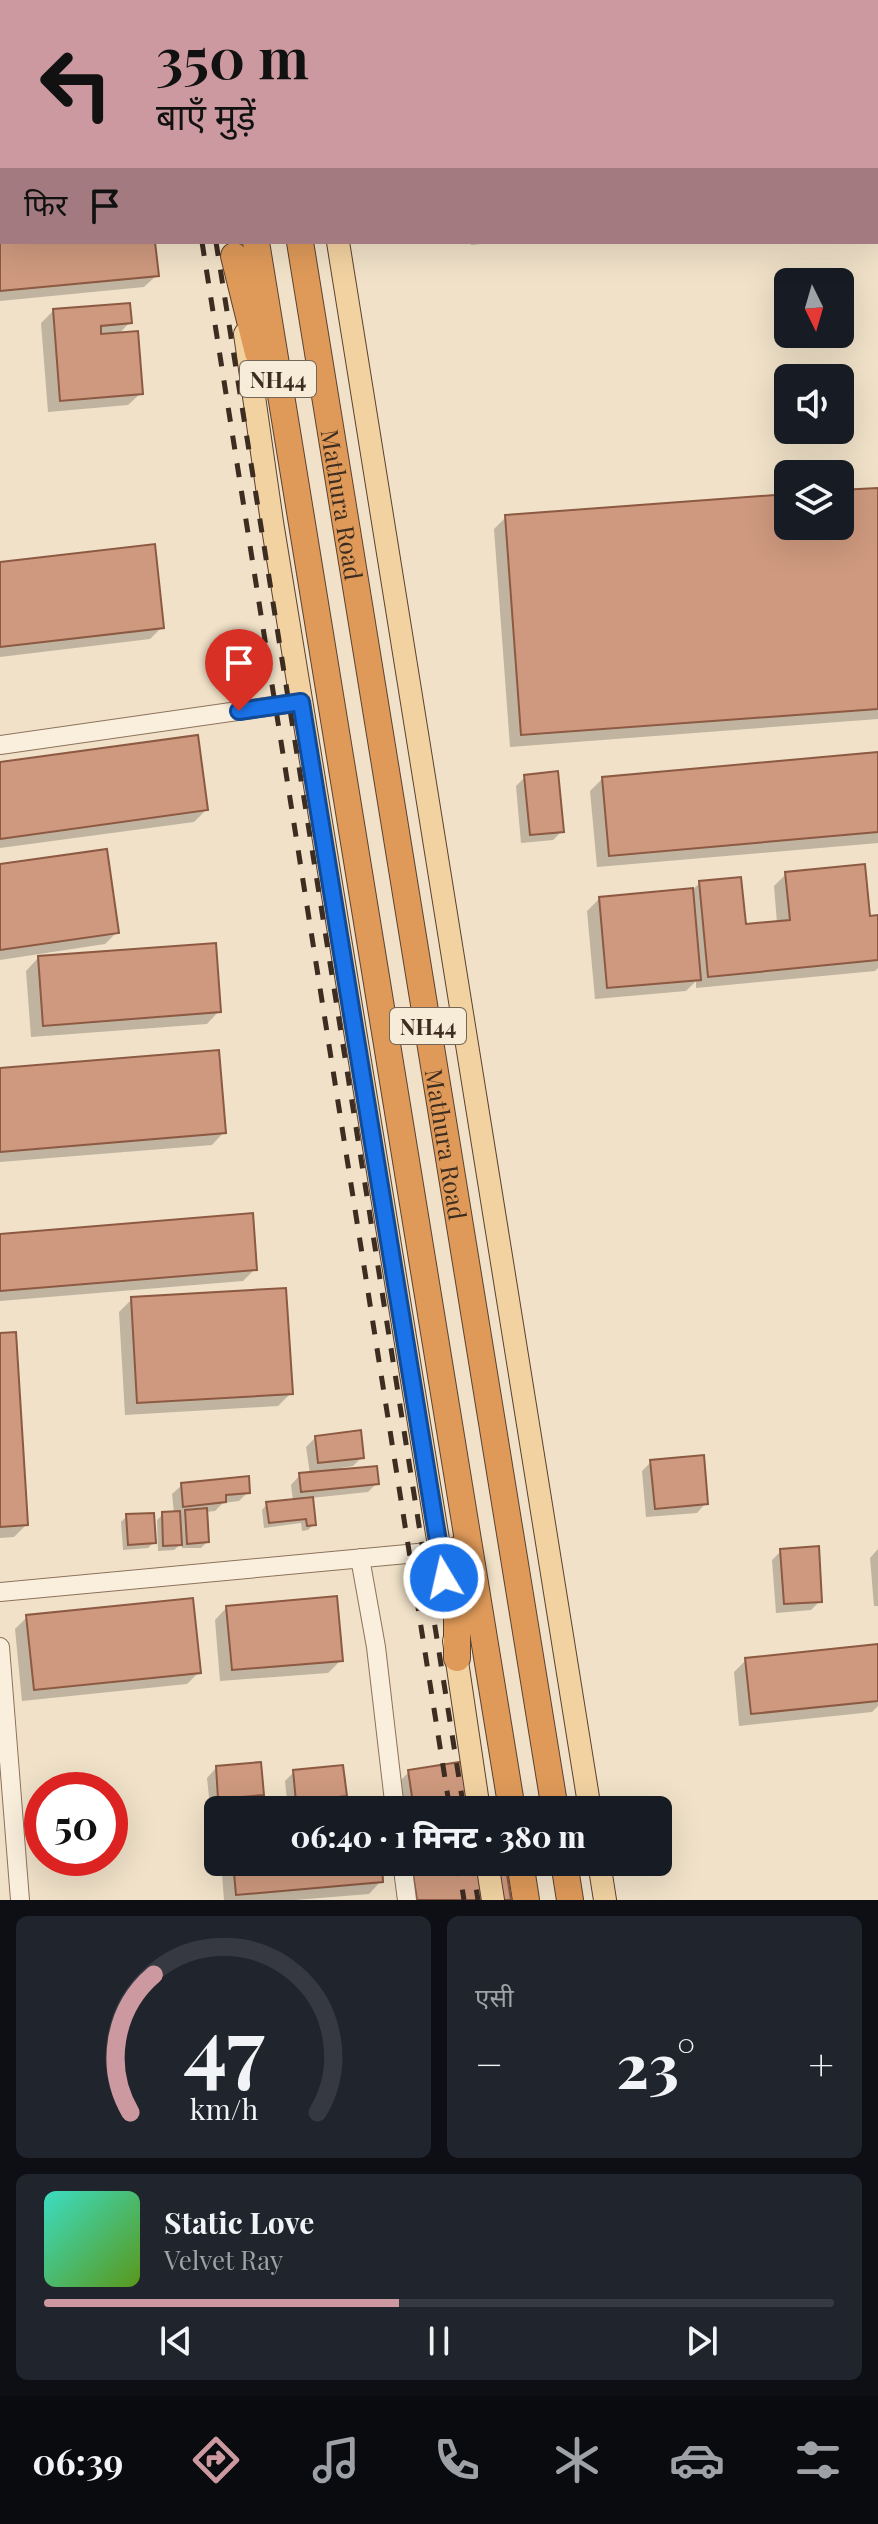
<!DOCTYPE html>
<html lang="hi">
<head>
<meta charset="utf-8">
<style>
	body { margin:0; font-family:"Playfair Display","Noto Sans Devanagari",serif; background:#20242c; color:#f1f3f6; height:100vh; display:flex; flex-direction:column; font-size:30px; white-space:nowrap }
	* { box-sizing:border-box; margin:0 }
	p { font-size:26px; color:#9ea1a6 }
	.icon { flex:none; width:44px; height:44px; fill:none; stroke:currentColor; stroke-width:2; stroke-linecap:round; stroke-linejoin:round }
	.map { position:relative; height:1900px; overflow:hidden }
	.drawer { display:flex; flex-direction:column; gap:16px; padding:16px; background:#0d0f14; flex:1 }
	.drawer>* { flex:none }
	.banner { position:absolute; left:0px; top:0px; width:878px; height:244px; box-shadow:0 8px 32px #0002; background:#cb999f; color:#111; overflow:hidden }
	.needle { width:52px; rotate:175deg }
	.buttons { position:absolute; left:774px; top:268px; display:grid; gap:16px }
	.buttons a { display:grid; place-items:center; width:80px; height:80px; border-radius:12px; background:#171b24; box-shadow:0 8px 32px #0002; font-size:40px }
	.speed { position:absolute; left:24px; top:1772px; display:flex; gap:16px; font-size:40px; font-weight:700; text-align:center }
	.speed>* { display:grid; place-content:center; width:104px; height:104px; border-radius:50%; background:#171b24; box-shadow:0 8px 32px #0002; line-height:1 }
	.speed .limit { border:12px solid #d22; background:#fff; color:#111 }
	.pin { position:absolute; display:grid; place-items:center; width:68px; height:68px; color:#fff; margin:-82px -34px; border-radius:50% 50% 50% 0; rotate:-45deg; box-shadow:0 0 8px #0007 }
	.pin .icon { rotate:45deg }
	.me { position:absolute; width:88px; margin:-44px; rotate:351deg; stroke-linejoin:round; filter:drop-shadow(0 0 6px #0008) }
	.turn { display:flex; align-items:center; gap:28px; height:168px; padding:0 24px; font-size:36px }
	.turn .icon { width:104px; height:104px; stroke-width:2.5 }
	.turn b { display:block; font-size:56px; line-height:68px }
	.then { display:flex; align-items:center; height:76px; padding:0 24px; background:#0003; gap:16px; font-size:30px }
	.big { font-size:60px; font-weight:800; line-height:1.1 }
	.drawer .card { flex:1; display:flex; flex-direction:column; justify-content:center; gap:12px; min-width:0; padding:0 28px; border-radius:12px; background:#20242c }
	.drawer .dial { align-items:center; gap:0 }
	.dial svg { height:208px; overflow:visible; fill:none; stroke:#363941; stroke-width:7; stroke-linecap:round; text-anchor:middle }
	.dial text { fill:#f1f3f6; stroke:none }
	.song { display:flex; align-items:center; gap:24px }
	.cover { width:96px; height:96px; border-radius:12px; background:linear-gradient(135deg,hsl(170 70% 55%),hsl(90 70% 35%)) }
	.played { height:8px; border-radius:4px; background:linear-gradient(90deg,#cb999f 45%,#363941 45%) }
	.keys { display:flex; justify-content:space-around; direction:ltr }
	.heat { display:flex; justify-content:space-between; align-items:center; font-size:44px; direction:ltr }
	.drawer .tiles { flex:1; display:grid; gap:16px; grid-template-columns:1fr 1fr }
	.card:last-child { grid-column:span 2 }
	.trip { position:absolute; left:204px; top:1796px; width:468px; height:80px; border-radius:12px; background:#171b24; box-shadow:0 8px 32px #0002; font-weight:800; line-height:80px; text-align:center }
	.dock { display:flex; height:128px; justify-content:space-around; align-items:center; background:#090b0e; color:#9ea1a6 }
	.dock .icon { width:56px; height:56px }
	.dock .active { color:#cb999f }
	.dock b { font-size:36px; color:#f1f3f6 }
	.map>svg:first-child { display:block }
</style>
</head>
<body>
<div class="map">
<svg width="878" height="1900" viewBox="0 0 878 1900">
	<rect width="100%" height="100%" fill="#f0e1c8"/>
	<!-- shadow -->
	<path fill="#0003" d="M819,0H878V86H876V2Z
		M0,205H2V242H153L157,275L144,287L0,301Z
		M471,242H500L471,245Z
		M53,311L130,322L118,335L141,393L128,405L48,412L41,323Z
		M878,490V719L510,747L494,529L506,517L788,496V526H840V492Z
		M0,564L162,627L150,639L0,657Z
		M878,754V843L597,867L590,791L603,778Z
		M0,764L206,810L194,822L0,848Z
		M525,777L562,831L553,840L521,843L516,786Z
		M0,866L117,932L105,944L0,960Z
		M786,874L868,918L878,917V968L875,971L696,988V981L686,991L595,999L587,911L599,899L692,890L700,883L744,926L777,923L774,886Z
		M38,958L219,1011L207,1024L31,1037L26,971Z
		M0,1070L224,1132L212,1145L0,1162Z
		M0,1236L255,1269L243,1281L0,1301Z
		M132,1299L291,1393L278,1406L125,1415L119,1312Z
		M0,1335L26,1525L14,1537L0,1538Z
		M315,1438L362,1457L353,1466L341,1468L342,1471L377,1483L368,1492L311,1498L314,1524L308,1530L302,1531L301,1523L264,1528L262,1510L267,1504L293,1501L291,1485L300,1475L310,1474L306,1447Z
		M651,1462L706,1503L697,1513L646,1517L642,1471Z
		M182,1485L248,1492L239,1501L223,1503L215,1511L206,1512L207,1542L201,1548H182V1543L174,1550L158,1551L157,1520L163,1514L174,1513L172,1494Z
		M127,1516L154,1542L148,1548L123,1550L121,1522Z
		M878,1549V1606H874L870,1558Z
		M781,1551L820,1601L811,1610L776,1613L772,1560Z
		M227,1607L341,1660L328,1673L220,1681L215,1620Z
		M27,1617L199,1672L187,1684L22,1701L15,1629Z
		M878,1646V1706L872,1712L739,1726L734,1672L746,1660Z
		M216,1768L262,1794L253,1803L210,1807L207,1778Z
		M294,1772L344,1796L335,1805L288,1810L285,1781Z
		M409,1772L485,1810H401L397,1784Z
		M221,1862H380L381,1881L369,1894L295,1900H224Z"/>
	<!-- building -->
	<path fill="#ce997e" stroke="#8c5942" stroke-width="2" d="M415,0H459V2H415Z
		M562,0H805V2H536Z
		M831,0H878V75H876V2Z
		M0,203H2V242H155L159,276L0,291Z
		M130,303L132,323L101,326V334L138,331L143,394L60,401L53,309Z
		M878,488V709L521,735L505,515L788,494V526H840V490Z
		M155,544L164,628L0,647V562Z
		M198,735L208,810L0,839V762Z
		M878,752V832L609,856L602,777Z
		M558,771L564,832L530,835L524,775Z
		M107,849L119,933L0,950V864Z
		M865,864L870,916L878,915V960L708,977L699,881L741,877L746,924L790,920L785,872Z
		M693,888L701,980L607,988L599,897Z
		M216,943L221,1012L43,1026L38,956Z
		M219,1050L226,1133L0,1152V1068Z
		M253,1213L257,1270L0,1291V1234Z
		M286,1288L293,1394L137,1403L131,1297Z
		M16,1332L28,1525L0,1527V1333Z
		M361,1430L364,1458L318,1463L315,1436Z
		M704,1455L708,1504L655,1509L650,1460Z
		M377,1466L379,1484L301,1492L299,1473Z
		M249,1476L250,1493L226,1495V1502L183,1507L181,1483Z
		M313,1497L316,1525L307,1526L306,1519L269,1523L266,1502Z
		M207,1508L209,1542L187,1544L185,1510Z
		M180,1511L182,1545L163,1546L162,1512Z
		M154,1513L156,1543L128,1545L126,1514Z
		M819,1546L822,1602L784,1604L780,1549Z
		M337,1596L343,1661L232,1670L226,1606Z
		M193,1598L201,1673L34,1690L26,1615Z
		M878,1644V1701L751,1714L745,1658Z
		M479,1759L487,1810H414L408,1770Z
		M261,1762L264,1795L218,1799L216,1766Z
		M343,1765L347,1796L296,1802L293,1770Z
		M233,1862H382L383,1882L236,1895Z
		M411,1862H505L511,1900H417Z"/>
	<g fill="none" stroke-linecap="round" stroke-linejoin="round">
		<defs>
			<path id="minor" d="M148,2L172,0
				M0,14H2
				M0,745L301,702
				M360,1558L376,1647L395,1810
				M0,1592L439,1551
				M0,1647L20,1900
				M402,1862L407,1900"/>
			<path id="major" d="M197,0V2
				M299,0V2
				M338,242L590,1810
				M245,334L272,522L449,1607
				M454,1641L479,1810
				M487,1862L493,1900
				M599,1862L605,1900"/>
			<g id="highway">
				<path d="M217,0V2"/>
				<path d="M260,0L261,2"/>
				<path d="M256,242L512,1810"/>
				<path id="s1" d="M300,242L555,1810"/>
				<path d="M234,256L258,353"/>
				<path d="M457,1550V1658"/>
				<path d="M520,1862L526,1900"/>
				<path d="M564,1862L570,1900"/>
			</g>
		</defs>
		<!-- minor casing -->
		<use href="#minor" stroke="#8d725c" stroke-width="20"/>
		<!-- major casing -->
		<use href="#major" stroke="#5b4130" stroke-width="24"/>
		<!-- highway casing -->
		<use href="#highway" stroke="#5b4130" stroke-width="28"/>
		<!-- minor -->
		<use href="#minor" stroke="#faefdc" stroke-width="18"/>
		<!-- major -->
		<use href="#major" stroke="#f2d2a1" stroke-width="22"/>
		<!-- highway -->
		<use href="#highway" stroke="#df9a59" stroke-width="26"/>
		<!-- rail -->
		<path stroke="#3d2c20" stroke-width="5" stroke-dasharray="14 14" stroke-linecap="butt" d="M164,0L165,2
			M179,0V2
			M202,242L450,1810
			M216,242L464,1810
			M458,1862L464,1900
			M472,1862L478,1900"/>
	</g>
	<g fill="none" stroke-linecap="round" stroke-linejoin="round">
		<defs>
			<path id="route" d="M239,711L301,702L444,1578"/>
		</defs>
		<!-- route casing -->
		<use href="#route" stroke="#114b97" stroke-width="20"/>
		<!-- route -->
		<use href="#route" stroke="#1a73e8" stroke-width="14"/>
	</g>
	<g text-anchor="middle" dominant-baseline="central" stroke-width="8" stroke-linejoin="round" paint-order="stroke">
		<!-- shield labels -->
		<g fill="#f7ecd8" stroke="#756657" stroke-width="2">
			<rect x="240" y="361" width="76" height="36" rx="6"/>
			<rect x="390" y="1008" width="76" height="36" rx="6"/>
		</g>
		<g font-size="22" font-weight="bold" fill="#3d2c20">
			<text x="278" y="379">NH44</text>
			<text x="428" y="1026">NH44</text>
		</g>
		<!-- street labels -->
		<g font-size="24" fill="#3d2c20" stroke="#f7ecd8">
			<text stroke="none"><textPath href="#s1" startOffset="266">Mathura Road</textPath></text>
			<text stroke="none"><textPath href="#s1" startOffset="914">Mathura Road</textPath></text>
		</g>
	</g>
</svg>
<div class="buttons">
<a><svg class="needle" viewBox="-14 -14 28 28"><path d="M0-13l5 13h-10z" fill="#e53935"/><path d="M0 13l5-13h-10z" fill="#9ea1a6"/></svg></a>
<a><svg class="icon" aria-label="sound" viewBox="0 0 24 24"><path d="M4 9h4l5-4v14l-5-4H4zM17 9q2 3 0 6"/></svg></a>
<a><svg class="icon" aria-label="layers" viewBox="0 0 24 24"><path d="M12 4l9 5-9 5-9-5zM3 14l9 5 9-5"/></svg></a>
</div>
<div class="speed"><div class="limit">50</div></div>
<div class="pin" style="left:239px;top:711px;background:#d93025"><svg class="icon" aria-label="arrive" viewBox="0 0 24 24"><path d="M6 21V4h12l-3 4 3 4H6"/></svg></div>
<svg class="me" style="left:444px;top:1578px" viewBox="-20 -20 40 40"><circle r="17" fill="#1a73e8" stroke="#fff" stroke-width="3"/><path d="M0-11L8 9 0 5-8 9z" fill="#fff"/></svg>
<div class="trip">06:40 · 1 मिनट · 380 m</div>
<div class="banner">
<div class="turn"><svg class="icon" aria-label="left" viewBox="0 0 24 24"><path d="M17 20v-9H6M10 6l-5 5 5 5"/></svg><div><b>350 m</b>बाएँ मुड़ें</div></div>
<div class="then">फिर<svg class="icon" aria-label="arrive" viewBox="0 0 24 24"><path d="M6 21V4h12l-3 4 3 4H6"/></svg></div>
</div>
</div>
<section class="drawer">
<div class="tiles">
<div class="card dial"><svg viewBox="0 0 100 80">
<path d="M14 69A42 42 0 1 1 86 69"/>
<path d="M14 69A42 42 0 0 1 23 16" stroke="#cb999f"/>
<text x="50" y="56" font-size="32" font-weight="700">47</text>
<text x="50" y="72" font-size="11">km/h</text>
</svg></div>
<div class="card"><p>एसी</p>
<div class="heat"><a>−</a><b class="big">23°</b><a>+</a></div>
</div>
<div class="card">
<div class="song"><i class="cover"></i><div><b>Static Love</b><p>Velvet Ray</p></div></div>
<div class="played"></div>
<div class="keys"><svg class="icon" aria-label="previous" viewBox="0 0 24 24"><path d="M18 5L8 12l10 7zM5 5v14"/></svg><svg class="icon" aria-label="pause" viewBox="0 0 24 24"><path d="M8 5v14M16 5v14"/></svg><svg class="icon" aria-label="next" viewBox="0 0 24 24"><path d="M6 5l10 7-10 7zM19 5v14"/></svg></div>
</div>
</div>
</section>
<nav class="dock">
<b>06:39</b>
<svg class="icon active" aria-label="directions" viewBox="0 0 24 24"><path d="M12 3l9 9-9 9-9-9zM9 14v-3h6M13 9l2 2-2 2"/></svg>
<svg class="icon" aria-label="music" viewBox="0 0 24 24"><path d="M9 18V5l10-2v13"/><circle cx="6" cy="18" r="3"/><circle cx="16" cy="16" r="3"/></svg>
<svg class="icon" aria-label="phone" viewBox="0 0 24 24"><path d="M5 4h4l2 5-3 2q2 4 5 5l2-3 5 2v4C11 20 4 13 5 4z"/></svg>
<svg class="icon" aria-label="climate" viewBox="0 0 24 24"><path d="M12 3v18M4 7l16 10M4 17L20 7"/></svg>
<svg class="icon" aria-label="car" viewBox="0 0 24 24"><path d="M5 17H2v-5l4-1 3-4h7l3 4 3 1v5h-3M9 17h6M6 11h13"/><circle cx="7" cy="17" r="2"/><circle cx="17" cy="17" r="2"/></svg>
<svg class="icon" aria-label="filters" viewBox="0 0 24 24"><path d="M4 7h16M4 17h16"/><circle cx="9" cy="7" r="2"/><circle cx="15" cy="17" r="2"/></svg>
</nav>
</body>
</html>
